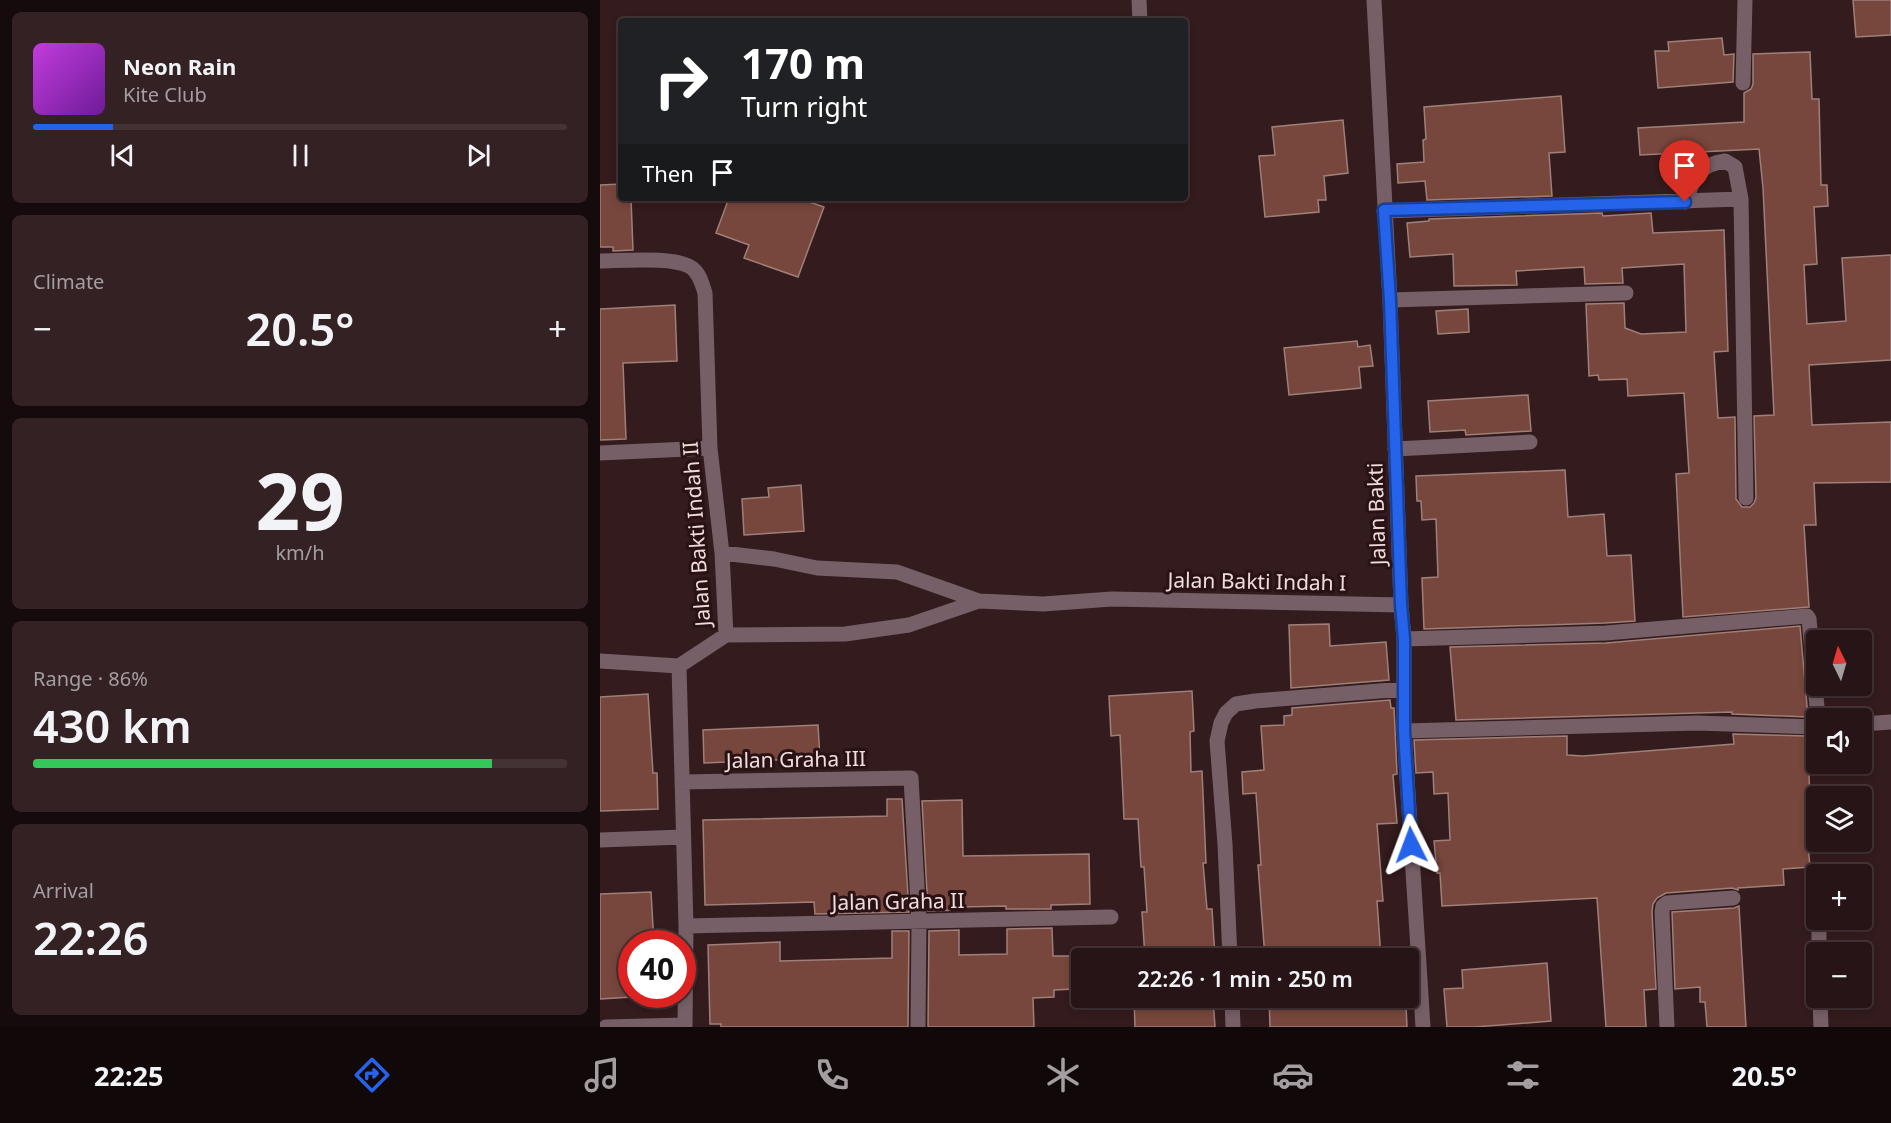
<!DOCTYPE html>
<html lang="en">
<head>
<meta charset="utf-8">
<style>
	body { margin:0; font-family:"Noto Sans",sans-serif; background:#332123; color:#f1f3f6; height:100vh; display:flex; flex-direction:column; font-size:22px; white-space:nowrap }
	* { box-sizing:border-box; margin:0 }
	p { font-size:20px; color:#a49ea1 }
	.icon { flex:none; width:33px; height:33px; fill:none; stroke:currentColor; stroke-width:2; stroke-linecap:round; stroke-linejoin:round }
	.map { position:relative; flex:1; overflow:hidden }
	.sheet { display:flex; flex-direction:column; gap:12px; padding:12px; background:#150b0c; width:600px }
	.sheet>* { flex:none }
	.banner { position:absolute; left:18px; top:18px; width:570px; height:183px; border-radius:6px; box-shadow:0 3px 9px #0003,0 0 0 2px #433335; background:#202124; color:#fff; overflow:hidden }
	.needle { width:39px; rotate:355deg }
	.buttons { position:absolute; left:1206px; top:630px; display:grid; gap:12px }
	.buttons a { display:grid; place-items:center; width:66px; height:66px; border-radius:6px; background:#271416; box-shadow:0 3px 9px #0003,0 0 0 2px #433335; font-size:30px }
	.speed { position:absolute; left:18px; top:930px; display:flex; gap:12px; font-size:30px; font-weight:700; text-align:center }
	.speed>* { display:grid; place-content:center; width:78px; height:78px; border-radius:50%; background:#271416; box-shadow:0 3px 9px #0003,0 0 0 2px #433335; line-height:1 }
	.speed .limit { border:9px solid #d22; background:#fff; color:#111 }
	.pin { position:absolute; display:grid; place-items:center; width:51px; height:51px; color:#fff; margin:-62px -26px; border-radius:50% 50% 50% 0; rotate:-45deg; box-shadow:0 0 6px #0007 }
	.pin .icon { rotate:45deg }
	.me { position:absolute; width:66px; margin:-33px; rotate:357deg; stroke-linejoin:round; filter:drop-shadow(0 0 4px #0008) }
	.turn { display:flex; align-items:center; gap:21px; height:126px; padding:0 24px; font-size:27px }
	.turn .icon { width:78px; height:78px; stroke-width:2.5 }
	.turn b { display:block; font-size:42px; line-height:51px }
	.then { display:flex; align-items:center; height:57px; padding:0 24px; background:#0003; gap:12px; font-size:22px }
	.big { font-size:45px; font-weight:600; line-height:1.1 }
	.sheet .card { flex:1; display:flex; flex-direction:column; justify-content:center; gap:9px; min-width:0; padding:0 21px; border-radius:9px; background:#332123 }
	.sheet .dial { align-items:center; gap:0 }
	.dial b { font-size:78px; line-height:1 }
	.song { display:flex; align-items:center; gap:18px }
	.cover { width:72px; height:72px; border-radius:9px; background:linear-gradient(135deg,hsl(290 70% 55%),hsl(280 70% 35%)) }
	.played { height:6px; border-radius:3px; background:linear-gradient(90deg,#2563eb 15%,#433335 15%) }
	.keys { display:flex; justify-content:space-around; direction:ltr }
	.heat { display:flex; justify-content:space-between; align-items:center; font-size:33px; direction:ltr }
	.charge { height:9px; border-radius:4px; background:linear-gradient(90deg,#34c759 86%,#433335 0) }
	.trip { position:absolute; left:471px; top:948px; width:348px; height:60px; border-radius:6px; background:#271416; box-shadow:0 3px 9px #0003,0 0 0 2px #433335; font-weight:600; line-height:60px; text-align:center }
	.tab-bar { display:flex; height:96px; justify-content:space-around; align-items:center; background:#100809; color:#a49ea1 }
	.tab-bar .icon { width:42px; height:42px }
	.tab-bar .selected { color:#2563eb }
	.tab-bar b { font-size:27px; color:#f1f3f6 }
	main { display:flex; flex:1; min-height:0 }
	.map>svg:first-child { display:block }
</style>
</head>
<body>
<main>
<section class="sheet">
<div class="card">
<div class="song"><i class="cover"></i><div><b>Neon Rain</b><p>Kite Club</p></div></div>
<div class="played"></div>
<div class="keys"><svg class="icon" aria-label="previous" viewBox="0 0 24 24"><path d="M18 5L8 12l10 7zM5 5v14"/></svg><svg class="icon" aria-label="pause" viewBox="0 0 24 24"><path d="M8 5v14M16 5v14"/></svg><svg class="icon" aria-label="next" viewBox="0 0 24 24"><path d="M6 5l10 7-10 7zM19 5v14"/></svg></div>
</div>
<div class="card"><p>Climate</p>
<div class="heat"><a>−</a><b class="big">20.5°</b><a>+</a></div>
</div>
<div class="card dial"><b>29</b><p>km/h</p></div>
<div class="card"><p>Range · 86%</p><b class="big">430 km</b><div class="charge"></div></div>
<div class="card"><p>Arrival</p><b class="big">22:26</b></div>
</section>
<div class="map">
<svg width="1291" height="1027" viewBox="0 0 1291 1027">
	<rect width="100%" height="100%" fill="#341b1d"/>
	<!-- building -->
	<path fill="#77463c" stroke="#9f8079" stroke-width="1.5" d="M1253,0H1291V35L1256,37Z
		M1122,38L1124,55L1134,54L1133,82L1058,88L1055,51H1069L1068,42Z
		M1210,52L1212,99H1219L1221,185H1227L1228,206L1214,207L1217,264L1204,265L1207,324L1246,321L1242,258L1291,255V360L1209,365L1212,425L1291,422V482L1214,483L1216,525H1204L1209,607L1083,617L1076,474L1089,473L1084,393L1028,396L1027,379L999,380L998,375L989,376L986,304L1024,303L1025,328L1041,334L1086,332L1084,264L1022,268L1023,283L985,284L984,267L916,271L917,285L854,286L853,254L810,257L807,223L829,221V219L1002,213L1003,216L1051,213L1053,233L1124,230L1128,351L1114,352L1118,418L1135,417L1136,499L1142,507H1150L1154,503L1156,498L1154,416L1174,415L1163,188L1159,149L1040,155L1038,128L1144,122V93L1151,89L1153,84V54Z
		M961,96L965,152L949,153L952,196L827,200L825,181L798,183L797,164L824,162L823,140L826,139L824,107Z
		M743,120L748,173L724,176L726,200H718L719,212L665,217L659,156L675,155L672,127Z
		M21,184V198H31L33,250L13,251V247H0V185Z
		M129,198H198L224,207L198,277L144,258L149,245L116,233Z
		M75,305L77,361L23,363L26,439L0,440V309Z
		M868,309L869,332L838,334L836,311Z
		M757,341L758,347L770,345L773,366L759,367L761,388L689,395L684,348Z
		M928,395L931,431L866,435L865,430L830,432L828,401Z
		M965,470L968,517L1004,514L1007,556L1031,555L1035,621L1005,623L824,629L822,578L838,577L836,519L822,520L821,501H817L816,476Z
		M201,485L204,531L144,535L142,499L169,497L168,488Z
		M729,624L730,646L786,642L789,680L691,688L689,625Z
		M1200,626L1208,717L1132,714V712L856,720L850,647L1006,643Z
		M592,691L594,731L590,732L591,772L602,771L606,863H603L607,909H612L615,958H545L542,912H547L544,867H541L538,819H524L520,735L511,736L509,696Z
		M48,694L53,773H57L58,809L0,811V697Z
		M790,700L791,708H794L797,774L793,775L797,823L777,824L783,901H777L781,958H665L658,865H661L656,793L643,794L642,772L664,770L661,726L684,725V716L692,715V708Z
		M218,725L220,758L104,763L103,730Z
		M1133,734L1208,736L1210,809H1205L1210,867L1183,869L1184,885L1138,888V890L1132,888L1066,893L1057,898L1053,904L1052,912L1056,989L1044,990L1046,1027H1006L997,898L842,906L840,873H837L834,841L850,840L848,793L834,794L833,772L816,773L814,740L967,736V755L983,756L1134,744Z
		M287,799H302L309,912L215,914L214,902L105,905L103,820L287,816Z
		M362,800L363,856L489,854L490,904L451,905V909H406V906L359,907V910L328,911L322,801Z
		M51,892L54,944H32V997L0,999V894Z
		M1139,906L1146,1027H1107L1105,1002H1100V987L1075,989L1072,912L1134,908Z
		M452,928L453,956H473L474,989L454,990V997L433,998L434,1027H328L329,931L359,930V955L407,954V929Z
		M292,931H309L308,1027H121V1024H110L108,945L180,942V961L292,958Z
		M947,963L951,1021L875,1027H847L844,989L863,988L862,970Z
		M534,998H613L615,1027H535Z
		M669,998H728L729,1002L760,1000V1008L806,1006L807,1027H670Z"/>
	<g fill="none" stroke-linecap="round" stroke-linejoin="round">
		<!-- minor -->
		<path stroke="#765f67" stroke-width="15" d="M539,0L540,21
			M774,0L790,300L801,605L804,639V731L823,1027
			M1143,83L1145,0
			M1085,202C1094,178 1097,165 1125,161L1135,167L1141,199L1146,498
			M784,211L1141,199
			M0,261C21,261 76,256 92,268C100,274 102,284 105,293L110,448L122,553L126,635
			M790,300L1026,293
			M795,449L930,442
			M0,453L110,448
			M122,553L174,559L217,568L297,572L379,601
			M126,635L245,634L309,625L379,601L443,604L512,599L801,605
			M804,639L1006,633L1207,616L1209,619L1218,718
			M0,661L79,666
			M79,666L86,926L85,1027
			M79,666L126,635
			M1262,724L1291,722
			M804,731L1097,723L1216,727
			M82,782L311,778L319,922L318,1027
			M0,840L83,837
			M1219,920V952
			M86,926L511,917
			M630,958L625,844L617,741L621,723L626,713L636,704L655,701L804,689
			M632,998L633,1027
			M1220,998L1221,1027
			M6,1027L85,1025
			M1067,1027L1062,912L1063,906L1067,903L1133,898"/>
	</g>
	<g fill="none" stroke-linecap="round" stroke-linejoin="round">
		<defs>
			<path id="route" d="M811,845L804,731V639L801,605L790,300L784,210L1085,202"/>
		</defs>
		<!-- route casing -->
		<use href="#route" stroke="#184099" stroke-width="15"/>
		<!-- route -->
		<use href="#route" stroke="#2563eb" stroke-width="10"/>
	</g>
	<g text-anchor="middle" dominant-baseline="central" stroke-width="6" stroke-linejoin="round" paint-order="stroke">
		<!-- street labels -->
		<g font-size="21" fill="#efddde" stroke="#2a1214">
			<text transform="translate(776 514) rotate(-92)">Jalan Bakti</text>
			<text transform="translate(96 534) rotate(-94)">Jalan Bakti Indah II</text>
			<text transform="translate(657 581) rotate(1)">Jalan Bakti Indah I</text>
			<text transform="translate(196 759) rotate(-1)">Jalan Graha III</text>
			<text transform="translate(298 901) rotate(-1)">Jalan Graha II</text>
		</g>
	</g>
</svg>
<div class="buttons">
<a><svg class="needle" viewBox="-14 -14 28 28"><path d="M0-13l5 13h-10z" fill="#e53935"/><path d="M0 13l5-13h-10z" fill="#a49ea1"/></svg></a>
<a><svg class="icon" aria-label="sound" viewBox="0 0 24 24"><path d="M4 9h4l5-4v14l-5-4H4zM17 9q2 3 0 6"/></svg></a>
<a><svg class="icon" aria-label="layers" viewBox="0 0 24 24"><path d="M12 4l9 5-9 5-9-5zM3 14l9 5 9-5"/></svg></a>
<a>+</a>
<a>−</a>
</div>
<div class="speed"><div class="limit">40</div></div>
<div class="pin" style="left:1085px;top:202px;background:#d93025"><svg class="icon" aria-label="arrive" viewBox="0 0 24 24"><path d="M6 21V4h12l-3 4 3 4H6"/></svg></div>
<svg class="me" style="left:811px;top:845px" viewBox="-20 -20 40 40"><path d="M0-17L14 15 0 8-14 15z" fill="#2563eb" stroke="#fff" stroke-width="4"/></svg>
<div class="trip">22:26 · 1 min · 250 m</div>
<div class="banner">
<div class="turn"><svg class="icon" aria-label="right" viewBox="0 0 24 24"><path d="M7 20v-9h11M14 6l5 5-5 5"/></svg><div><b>170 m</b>Turn right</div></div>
<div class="then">Then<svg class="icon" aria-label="arrive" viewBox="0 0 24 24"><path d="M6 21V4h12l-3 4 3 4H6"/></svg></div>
</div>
</div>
</main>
<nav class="tab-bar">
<b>22:25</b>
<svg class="icon selected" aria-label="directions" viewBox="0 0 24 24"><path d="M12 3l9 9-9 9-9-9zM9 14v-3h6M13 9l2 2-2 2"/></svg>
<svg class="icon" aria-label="music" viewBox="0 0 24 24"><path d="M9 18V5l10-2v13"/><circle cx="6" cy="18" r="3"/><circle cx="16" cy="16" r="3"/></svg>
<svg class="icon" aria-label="phone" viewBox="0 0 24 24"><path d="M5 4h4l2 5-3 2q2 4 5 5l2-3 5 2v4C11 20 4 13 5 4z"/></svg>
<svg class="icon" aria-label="climate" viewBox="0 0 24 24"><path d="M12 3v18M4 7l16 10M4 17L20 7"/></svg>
<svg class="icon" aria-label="car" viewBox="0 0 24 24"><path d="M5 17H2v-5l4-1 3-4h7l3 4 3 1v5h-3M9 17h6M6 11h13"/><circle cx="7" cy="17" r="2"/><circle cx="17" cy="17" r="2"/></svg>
<svg class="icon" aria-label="filters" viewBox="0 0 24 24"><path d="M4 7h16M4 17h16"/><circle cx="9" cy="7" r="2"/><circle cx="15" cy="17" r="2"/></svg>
<b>20.5°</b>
</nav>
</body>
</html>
